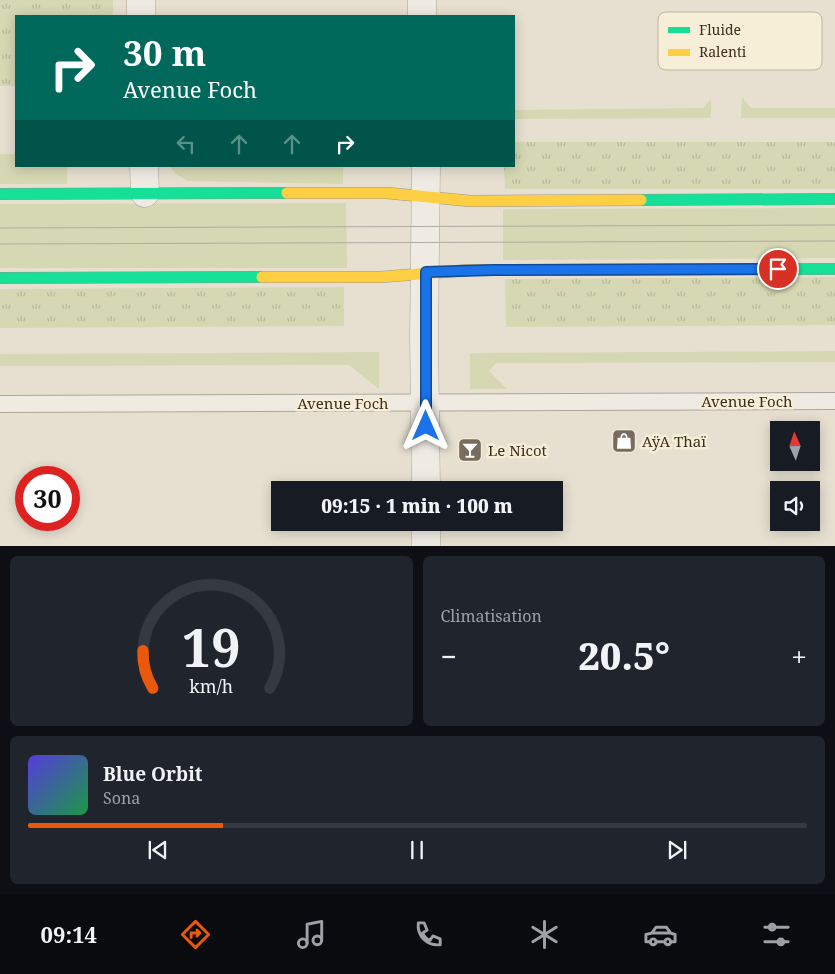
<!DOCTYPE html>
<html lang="fr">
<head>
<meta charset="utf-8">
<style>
	body { margin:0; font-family:"Noto Serif",serif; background:#20242c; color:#f1f3f6; height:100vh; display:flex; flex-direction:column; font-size:19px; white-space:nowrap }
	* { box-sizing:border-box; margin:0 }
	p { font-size:16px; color:#9ea1a6 }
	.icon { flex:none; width:28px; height:28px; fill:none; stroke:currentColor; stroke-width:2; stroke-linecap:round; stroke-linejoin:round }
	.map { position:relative; height:546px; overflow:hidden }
	.details { display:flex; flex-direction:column; gap:10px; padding:10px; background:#0d0f14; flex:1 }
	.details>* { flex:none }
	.guide { position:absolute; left:15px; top:15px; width:500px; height:152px; border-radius:0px; box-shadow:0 2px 12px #0003; background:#00695c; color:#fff; overflow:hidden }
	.needle { width:32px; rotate:357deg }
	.fabs { position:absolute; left:770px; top:421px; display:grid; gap:10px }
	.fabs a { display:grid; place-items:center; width:50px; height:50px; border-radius:0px; background:#171b24; box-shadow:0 2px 12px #0003; font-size:25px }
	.speed { position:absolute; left:15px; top:466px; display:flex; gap:10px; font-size:25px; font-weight:700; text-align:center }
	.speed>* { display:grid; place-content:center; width:65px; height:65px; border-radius:50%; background:#171b24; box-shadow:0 2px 12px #0003; line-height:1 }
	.speed .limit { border:8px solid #d22; background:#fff; color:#111 }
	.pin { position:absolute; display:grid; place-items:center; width:42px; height:42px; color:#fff; margin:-21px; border:2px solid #fff; border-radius:50%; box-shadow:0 1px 5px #0007 }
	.me { position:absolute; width:55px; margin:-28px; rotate:0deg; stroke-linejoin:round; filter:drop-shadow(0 0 4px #0008) }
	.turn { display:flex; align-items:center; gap:18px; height:105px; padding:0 25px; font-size:22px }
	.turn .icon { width:65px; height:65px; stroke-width:2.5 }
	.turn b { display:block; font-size:35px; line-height:42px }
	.lanes { display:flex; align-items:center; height:48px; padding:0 25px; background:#0003; justify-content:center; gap:25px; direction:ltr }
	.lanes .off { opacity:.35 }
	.big { font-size:38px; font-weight:800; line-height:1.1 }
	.details .card { flex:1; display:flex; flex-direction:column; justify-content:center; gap:8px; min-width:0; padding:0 18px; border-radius:8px; background:#20242c }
	.details .dial { align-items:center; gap:0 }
	.dial svg { height:130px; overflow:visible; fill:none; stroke:#363941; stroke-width:7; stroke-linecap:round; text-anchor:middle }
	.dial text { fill:#f1f3f6; stroke:none }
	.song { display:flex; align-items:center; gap:15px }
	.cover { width:60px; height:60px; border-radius:8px; background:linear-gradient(135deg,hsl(250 70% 55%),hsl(140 70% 35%)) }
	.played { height:5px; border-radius:2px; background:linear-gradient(90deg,#ea580c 25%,#363941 25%) }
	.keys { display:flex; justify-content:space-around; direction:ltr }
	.heat { display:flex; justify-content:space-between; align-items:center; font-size:28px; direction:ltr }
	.details .tiles { flex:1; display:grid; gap:10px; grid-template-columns:1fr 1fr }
	.card:last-child { grid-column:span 2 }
	.trip { position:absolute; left:271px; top:481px; width:292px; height:50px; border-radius:0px; background:#171b24; box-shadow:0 2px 12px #0003; font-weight:800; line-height:50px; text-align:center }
	.dock { display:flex; height:80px; justify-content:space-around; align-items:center; background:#090b0e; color:#9ea1a6 }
	.dock .icon { width:35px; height:35px }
	.dock .current { color:#ea580c }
	.dock b { font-size:22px; color:#f1f3f6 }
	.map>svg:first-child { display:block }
</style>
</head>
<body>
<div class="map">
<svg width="835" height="547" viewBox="0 0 835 547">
	<defs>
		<pattern id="park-tufts" width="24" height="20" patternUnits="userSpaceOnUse" patternTransform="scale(1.25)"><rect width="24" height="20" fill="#d6d7b3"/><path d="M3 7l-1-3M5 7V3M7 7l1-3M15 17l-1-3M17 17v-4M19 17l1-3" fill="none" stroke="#b9b99a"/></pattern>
	</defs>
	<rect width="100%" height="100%" fill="#e7e0d1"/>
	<!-- green -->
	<path fill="#d6d7b3" d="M742,97L751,108H835V118H741Z
		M711,99V118L514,119V110L703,108Z
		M0,154H16V166H67V184H0Z
		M169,166H343V184L188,181L176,174Z
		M346,203L347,268H0V204Z
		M835,208V258L503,260V209Z
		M835,351V362L496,363L489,371L507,389H470V353Z
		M379,352V389L349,365L0,366V354Z"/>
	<!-- park -->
	<path fill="url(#park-tufts)" d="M0,0H113V16H16V86H0Z
		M514,142H835V189H505L504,166H514Z
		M835,277V325L506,327L505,279Z
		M344,287V326L0,328V289Z"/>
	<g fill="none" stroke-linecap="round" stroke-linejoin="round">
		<defs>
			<path id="lane" d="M0,404L835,401"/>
			<path id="street" d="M141,0V16
				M422,16V0
				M144,166L145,193
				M426,490L424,337L426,166
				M426,522V547"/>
			<path id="fast" d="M0,194L287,193
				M641,200L835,199
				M551,270L835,269
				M0,278L262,277"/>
			<path id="slow" d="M287,193H387L470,201L641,200
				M262,277H381L469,270H551"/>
		</defs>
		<!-- lane casing -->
		<use href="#lane" stroke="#ada599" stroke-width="18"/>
		<!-- street casing -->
		<use href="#street" stroke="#ada599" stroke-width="29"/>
		<!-- fast casing -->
		<use href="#fast" stroke="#9c958a" stroke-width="12"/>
		<!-- slow casing -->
		<use href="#slow" stroke="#9c958a" stroke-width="12"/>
		<!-- lane -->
		<use href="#lane" stroke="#efebe3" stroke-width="16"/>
		<!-- street -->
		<use href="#street" stroke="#efebe3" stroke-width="28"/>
		<!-- fast -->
		<use href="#fast" stroke="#16e098" stroke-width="11"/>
		<!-- slow -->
		<use href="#slow" stroke="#ffcf43" stroke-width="11"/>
		<!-- tram -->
		<path stroke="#afaaa2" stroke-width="1" d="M0,228L835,225
			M0,244L835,241"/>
	</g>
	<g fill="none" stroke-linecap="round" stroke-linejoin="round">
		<defs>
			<path id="route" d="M426,426V272L493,270L778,269"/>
		</defs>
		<!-- route casing -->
		<use href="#route" stroke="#114b97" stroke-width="12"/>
		<!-- route -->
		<use href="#route" stroke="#1a73e8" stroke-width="9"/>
	</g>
	<!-- icons -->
	<defs>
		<symbol id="shop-square" viewBox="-11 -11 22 22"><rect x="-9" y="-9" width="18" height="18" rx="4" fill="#786c5e" stroke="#f7eed8"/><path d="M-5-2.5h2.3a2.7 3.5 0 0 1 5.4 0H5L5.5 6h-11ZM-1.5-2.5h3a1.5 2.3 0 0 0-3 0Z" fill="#fff"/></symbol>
		<symbol id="bar-square" viewBox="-11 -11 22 22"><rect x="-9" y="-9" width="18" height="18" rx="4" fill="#786c5e" stroke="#f7eed8"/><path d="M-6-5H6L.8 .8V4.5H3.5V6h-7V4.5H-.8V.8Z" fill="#fff"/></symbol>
	</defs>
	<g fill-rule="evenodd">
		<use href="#shop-square" x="610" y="427" width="28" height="28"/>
		<use href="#bar-square" x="456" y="436" width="28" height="28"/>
	</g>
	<g text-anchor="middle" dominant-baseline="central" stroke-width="5" stroke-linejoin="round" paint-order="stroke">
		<!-- street labels -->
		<g font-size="15" fill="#3d2e20" stroke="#f7eed8">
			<text x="747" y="401">Avenue Foch</text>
			<text x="343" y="403">Avenue Foch</text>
		</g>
		<!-- poi labels -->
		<g font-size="15" fill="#3d2e20" stroke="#f7eed8" text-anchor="start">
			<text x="642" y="441">AÿA Thaï</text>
			<text x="488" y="450">Le Nicot</text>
		</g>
	</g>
	<!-- legend -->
	<rect x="658" y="12" width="164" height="58" rx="8" fill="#f7eed8" stroke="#bfb4a1" stroke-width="1"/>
	<rect x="668" y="27" width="22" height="6" fill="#16e098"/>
	<rect x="668" y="49" width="22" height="7" fill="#ffcf43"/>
	<g font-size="14" fill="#3d2e20">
		<text x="699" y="35">Fluide</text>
		<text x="699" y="57">Ralenti</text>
	</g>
</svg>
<div class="fabs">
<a><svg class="needle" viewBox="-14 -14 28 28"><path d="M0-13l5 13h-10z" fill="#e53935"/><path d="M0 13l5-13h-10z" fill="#9ea1a6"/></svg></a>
<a><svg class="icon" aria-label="sound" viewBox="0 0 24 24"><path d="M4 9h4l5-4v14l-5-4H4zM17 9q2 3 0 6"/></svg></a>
</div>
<div class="speed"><div class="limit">30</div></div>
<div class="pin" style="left:778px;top:269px;background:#d93025"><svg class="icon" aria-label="arrive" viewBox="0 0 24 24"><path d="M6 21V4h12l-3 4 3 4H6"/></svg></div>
<svg class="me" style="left:426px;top:426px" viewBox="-20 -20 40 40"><path d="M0-17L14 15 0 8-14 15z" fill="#1a73e8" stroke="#fff" stroke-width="4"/></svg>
<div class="trip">09:15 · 1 min · 100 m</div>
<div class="guide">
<div class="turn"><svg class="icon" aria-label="right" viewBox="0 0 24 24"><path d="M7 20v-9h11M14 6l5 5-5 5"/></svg><div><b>30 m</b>Avenue Foch</div></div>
<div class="lanes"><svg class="icon off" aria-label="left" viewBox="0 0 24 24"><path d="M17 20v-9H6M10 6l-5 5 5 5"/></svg><svg class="icon off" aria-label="ahead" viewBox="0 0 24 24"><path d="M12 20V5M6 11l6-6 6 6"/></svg><svg class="icon off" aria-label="ahead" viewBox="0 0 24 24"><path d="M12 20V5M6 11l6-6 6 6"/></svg><svg class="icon" aria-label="right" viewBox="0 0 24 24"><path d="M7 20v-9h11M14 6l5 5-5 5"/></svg></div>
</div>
</div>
<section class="details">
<div class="tiles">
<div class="card dial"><svg viewBox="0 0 100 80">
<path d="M14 69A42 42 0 1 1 86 69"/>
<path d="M14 69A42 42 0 0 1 8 46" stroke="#ea580c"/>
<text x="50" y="56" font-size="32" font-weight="700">19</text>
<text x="50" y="72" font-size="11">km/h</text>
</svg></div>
<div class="card"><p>Climatisation</p>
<div class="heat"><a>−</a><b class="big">20.5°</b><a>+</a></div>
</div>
<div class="card">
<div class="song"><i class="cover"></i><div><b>Blue Orbit</b><p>Sona</p></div></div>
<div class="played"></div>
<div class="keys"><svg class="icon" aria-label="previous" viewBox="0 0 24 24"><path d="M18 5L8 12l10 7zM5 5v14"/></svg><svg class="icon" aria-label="pause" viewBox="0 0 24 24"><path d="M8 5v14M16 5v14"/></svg><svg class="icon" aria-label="next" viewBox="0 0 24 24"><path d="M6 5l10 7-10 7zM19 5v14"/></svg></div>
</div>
</div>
</section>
<nav class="dock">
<b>09:14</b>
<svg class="icon current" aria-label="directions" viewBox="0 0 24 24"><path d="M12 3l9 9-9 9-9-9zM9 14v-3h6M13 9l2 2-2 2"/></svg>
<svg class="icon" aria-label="music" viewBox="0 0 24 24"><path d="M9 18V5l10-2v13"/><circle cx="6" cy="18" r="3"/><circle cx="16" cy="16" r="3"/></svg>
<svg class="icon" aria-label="phone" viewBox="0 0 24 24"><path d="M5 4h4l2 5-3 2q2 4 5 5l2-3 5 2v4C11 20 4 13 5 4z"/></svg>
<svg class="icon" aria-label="climate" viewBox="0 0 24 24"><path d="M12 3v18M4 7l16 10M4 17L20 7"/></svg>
<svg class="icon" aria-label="car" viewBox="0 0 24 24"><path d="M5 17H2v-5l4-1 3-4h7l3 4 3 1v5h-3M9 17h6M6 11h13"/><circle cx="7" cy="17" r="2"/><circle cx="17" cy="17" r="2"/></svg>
<svg class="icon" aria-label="filters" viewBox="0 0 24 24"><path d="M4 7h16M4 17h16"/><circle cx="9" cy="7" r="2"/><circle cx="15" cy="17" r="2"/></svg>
</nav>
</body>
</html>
